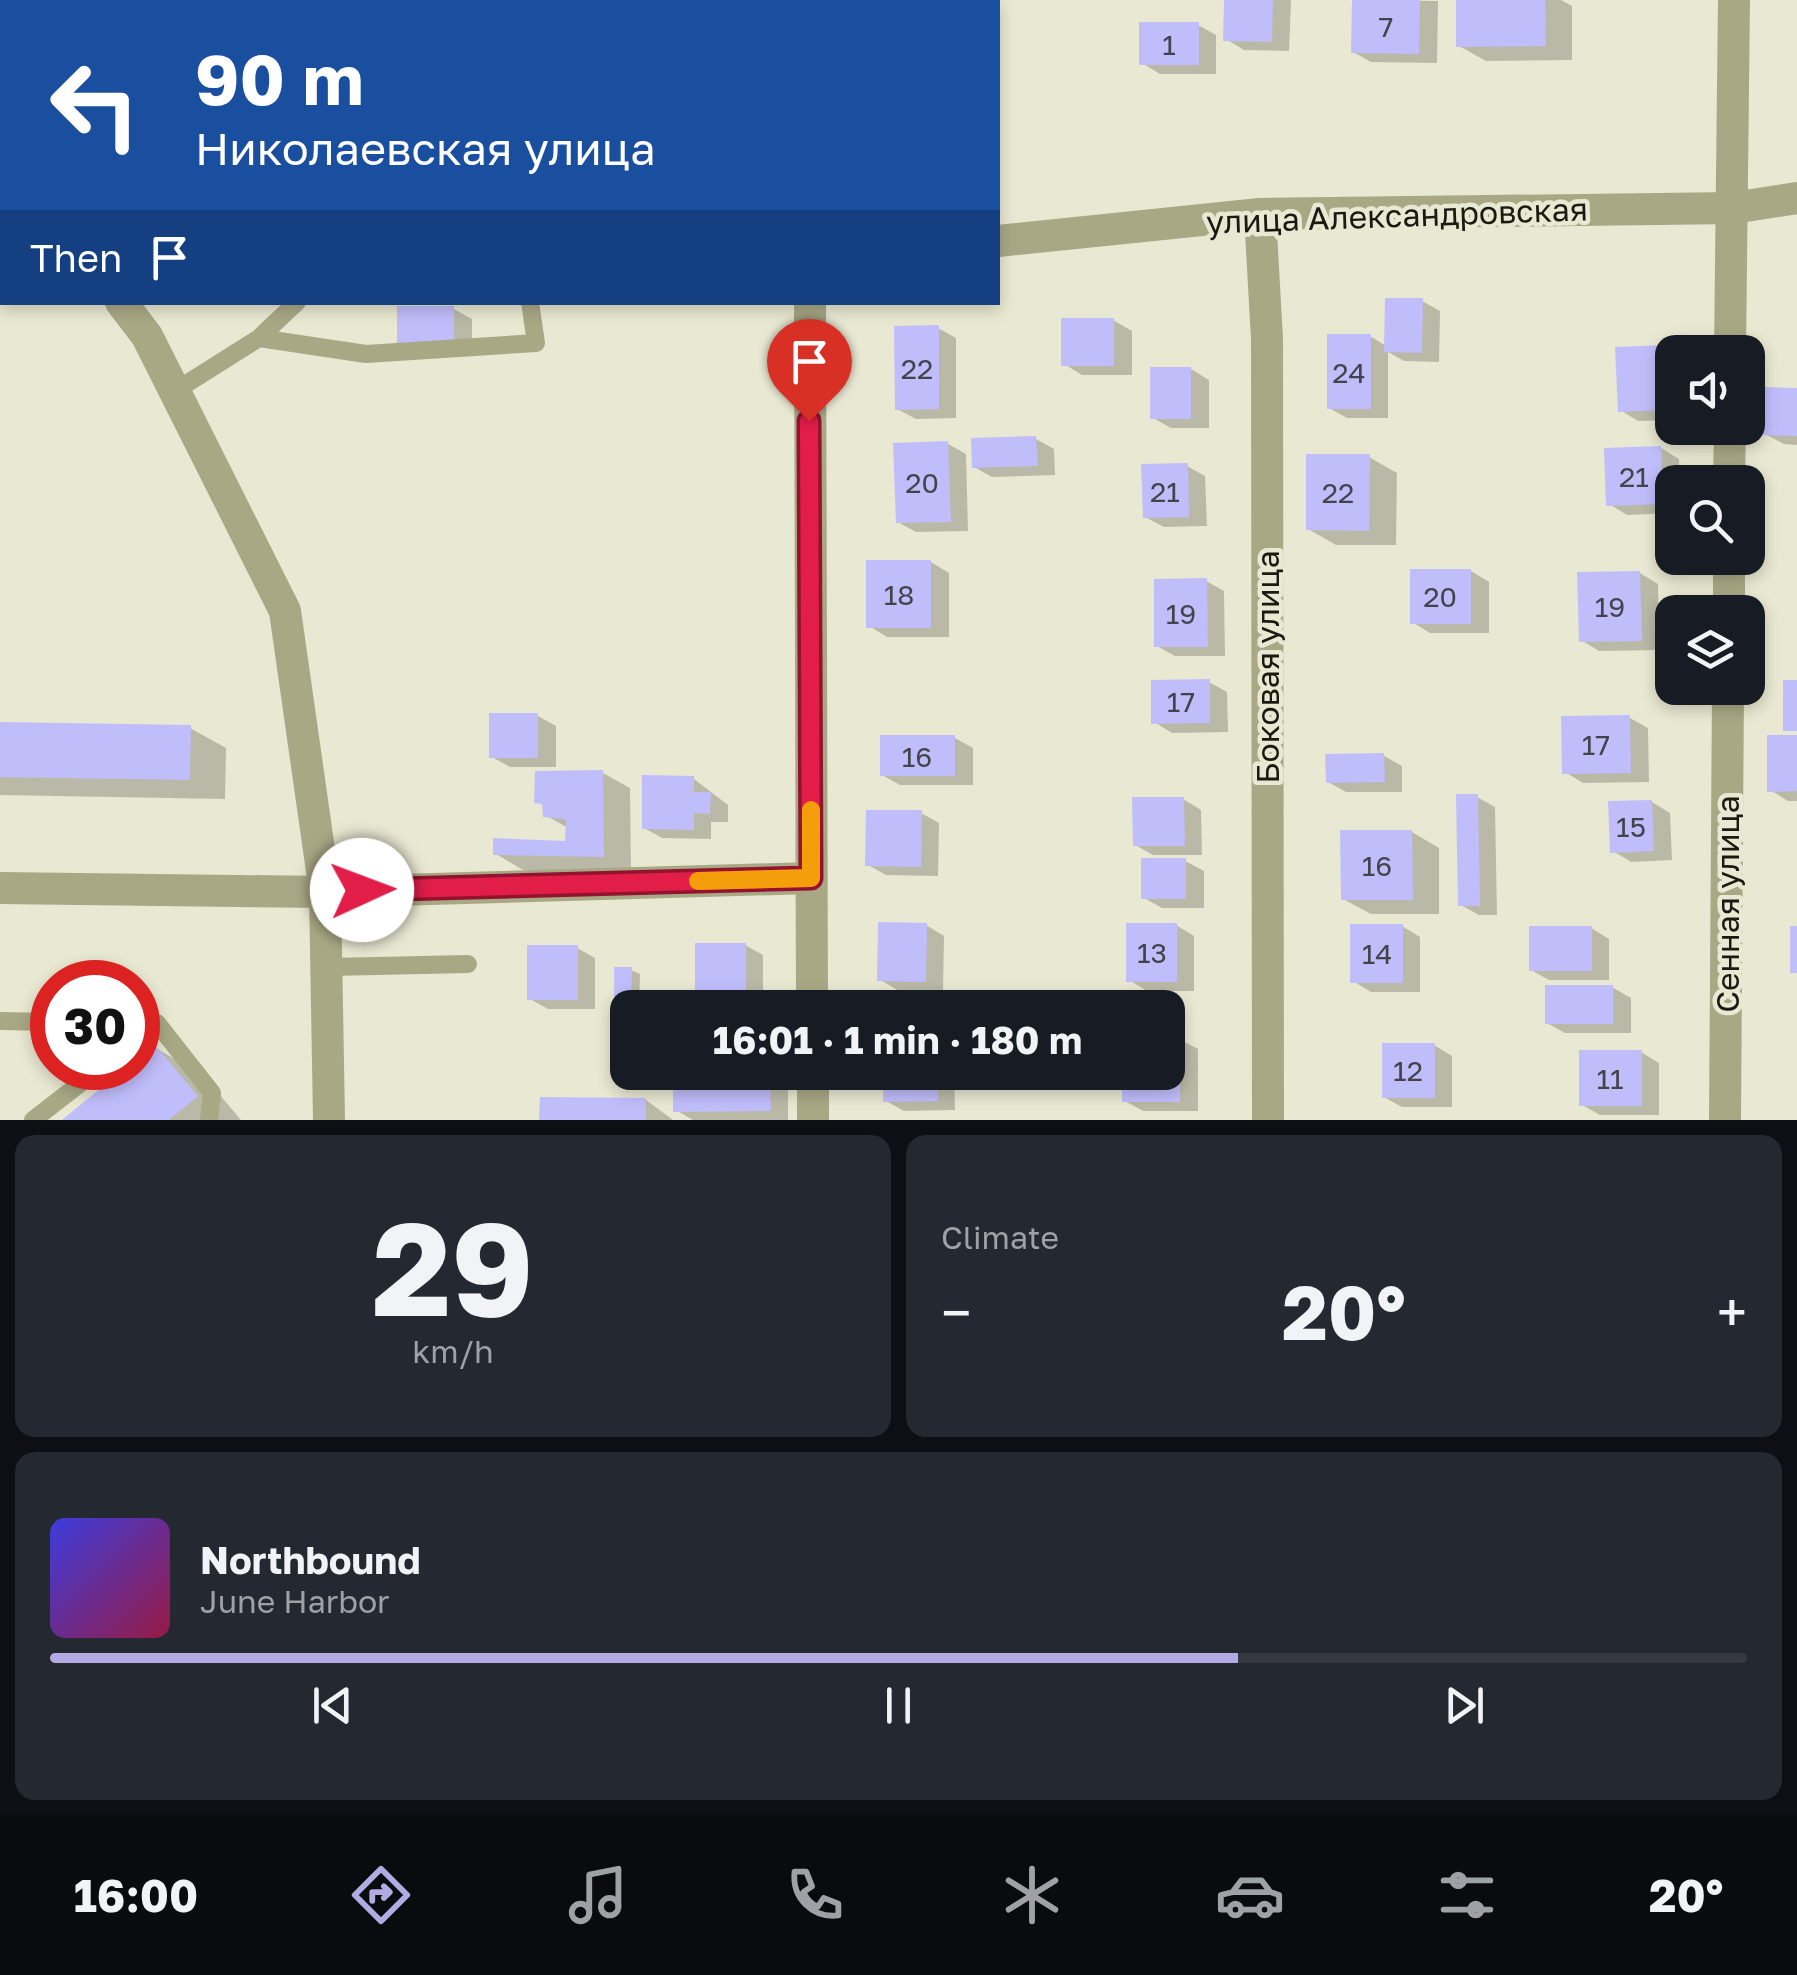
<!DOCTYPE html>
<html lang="en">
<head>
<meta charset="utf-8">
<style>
	body { margin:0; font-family:"Golos Text",sans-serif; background:#242831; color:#f1f3f6; height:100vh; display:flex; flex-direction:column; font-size:38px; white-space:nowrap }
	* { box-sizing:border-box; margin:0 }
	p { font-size:32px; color:#9ea1a6 }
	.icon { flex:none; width:55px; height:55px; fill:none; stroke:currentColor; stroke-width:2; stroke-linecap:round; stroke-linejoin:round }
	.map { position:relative; height:1120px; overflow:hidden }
	.drawer { display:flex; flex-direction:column; gap:15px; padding:15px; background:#0d0f14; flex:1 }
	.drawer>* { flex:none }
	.banner { position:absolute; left:0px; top:0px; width:1000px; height:305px; box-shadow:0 5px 15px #0003; background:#1a4fa0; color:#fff; overflow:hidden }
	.tools { position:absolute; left:1655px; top:335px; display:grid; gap:20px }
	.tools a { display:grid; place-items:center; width:110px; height:110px; border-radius:20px; background:#171b24; box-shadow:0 5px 15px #0003; font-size:50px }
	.speed { position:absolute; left:30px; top:960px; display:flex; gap:20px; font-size:50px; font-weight:700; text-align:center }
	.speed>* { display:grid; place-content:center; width:130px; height:130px; border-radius:50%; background:#171b24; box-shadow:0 5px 15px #0003; line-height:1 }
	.speed .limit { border:15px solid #d22; background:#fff; color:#111 }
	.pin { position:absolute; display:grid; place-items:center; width:85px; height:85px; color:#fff; margin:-102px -42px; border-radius:50% 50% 50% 0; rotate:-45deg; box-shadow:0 0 10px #0007 }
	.pin .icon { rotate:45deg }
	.me { position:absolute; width:110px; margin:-55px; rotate:88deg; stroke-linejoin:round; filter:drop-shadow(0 0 8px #0008) }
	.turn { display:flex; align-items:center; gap:35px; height:210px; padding:0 30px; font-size:45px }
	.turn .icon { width:130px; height:130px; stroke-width:2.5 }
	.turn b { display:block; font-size:70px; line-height:85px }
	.then { display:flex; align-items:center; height:95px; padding:0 30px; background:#0003; gap:20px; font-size:38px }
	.big { font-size:75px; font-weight:700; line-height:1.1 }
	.drawer .widget { flex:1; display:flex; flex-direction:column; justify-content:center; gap:15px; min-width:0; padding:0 35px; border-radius:20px; background:#242831 }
	.drawer .dial { align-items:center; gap:0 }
	.dial b { font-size:130px; line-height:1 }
	.song { display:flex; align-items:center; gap:30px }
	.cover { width:120px; height:120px; border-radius:15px; background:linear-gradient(135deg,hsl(240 70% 55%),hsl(340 70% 35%)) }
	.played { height:10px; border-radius:5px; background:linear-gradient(90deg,#b3aae3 70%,#363941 70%) }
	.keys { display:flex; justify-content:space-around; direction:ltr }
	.heat { display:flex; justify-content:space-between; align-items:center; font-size:55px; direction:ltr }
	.drawer .tiles { flex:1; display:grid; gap:15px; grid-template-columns:1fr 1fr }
	.widget:last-child { grid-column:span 2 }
	.trip { position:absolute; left:610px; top:990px; width:575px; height:100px; border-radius:20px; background:#171b24; box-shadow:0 5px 15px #0003; font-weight:700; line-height:100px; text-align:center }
	.dock { display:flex; height:160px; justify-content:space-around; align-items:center; background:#090b0e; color:#9ea1a6 }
	.dock .icon { width:70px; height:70px }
	.dock .on { color:#b3aae3 }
	.dock b { font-size:45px; color:#f1f3f6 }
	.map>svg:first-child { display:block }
</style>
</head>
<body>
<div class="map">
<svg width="1797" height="1120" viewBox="0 0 1797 1120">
	<rect width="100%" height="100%" fill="#e9e8d2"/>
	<!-- shadow -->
	<path fill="#0003" d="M1227,0H1291L1289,51L1244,50L1226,39Z
		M1354,0L1438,1L1437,63L1371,62L1353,52Z
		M1458,0H1561L1572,6V60L1486,61L1459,46Z
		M1198,25L1216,35V74H1160L1142,63Z
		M1422,301L1440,311L1439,362L1404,361L1388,352V418H1347L1329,408L1370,336L1386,346Z
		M399,309H454L472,319V354Z
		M1113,320L1132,331V375H1082L1064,364Z
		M938,328L956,338V418L916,419L897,409Z
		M1667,348L1675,352L1672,420L1638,421L1620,410Z
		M1191,369L1209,380V428H1171L1153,418Z
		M1797,391V445L1784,444L1765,434Z
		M1036,439L1054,449L1055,475L992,477L974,467Z
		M948,444L966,454L968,531L916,532L898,522Z
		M1661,448L1679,459L1680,482H1672V513L1627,515L1609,504Z
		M1369,457L1397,473L1396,545H1336L1308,529Z
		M1187,466L1205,476L1207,526L1164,527L1145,517Z
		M931,562L949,573V637H887L869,626Z
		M1471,571L1489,582V633H1430L1412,622Z
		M1640,573L1658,584L1659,650L1599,651L1581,640Z
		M1206,581L1224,591L1225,656H1175L1157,646Z
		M1209,682L1227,692L1228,732L1172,733L1154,722Z
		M538,716L556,726V767H510L492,757Z
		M1630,718L1648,728L1649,782L1583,783L1565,772Z
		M0,725L190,728L226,748L225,799L0,795Z
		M955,738L973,748V785H900L882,775Z
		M1797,738V801H1788L1770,790Z
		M1384,756L1402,766V792H1346L1328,782Z
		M603,773L630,788L631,871L523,870L496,854L567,843L568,828L545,815V806L536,801Z
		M694,779L728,805V822H711V839L662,838L644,828Z
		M1477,797L1495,807L1497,915H1479L1461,905Z
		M1183,799L1201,810L1202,855H1153L1135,845Z
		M1652,802L1670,813L1672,860L1631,862L1613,851Z
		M921,813L939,823L938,876L886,875L868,865Z
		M1412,832L1439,848V914H1371L1343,899Z
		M1185,861L1204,871V908H1162L1144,898Z
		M926,925L944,936L943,991L897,990L879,979Z
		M1176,925L1194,936V991H1147L1129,980Z
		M1402,926L1420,937V992H1371L1353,981Z
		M1591,928L1609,939V980H1549L1531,970Z
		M745,945L763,955V1008L698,1005Z
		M577,948L595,958V1009H548L530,999Z
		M631,970L640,974L639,1008L624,1010L616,1005Z
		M1612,987L1631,998V1033H1565L1547,1023Z
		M1168,1039H1179L1198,1049V1111H1143L1125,1101L1168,1072Z
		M1434,1045L1452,1056V1107H1402L1384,1097Z
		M154,1047L203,1075L241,1120H66L129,1068H138V1061Z
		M1641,1052L1659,1063V1115H1600L1582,1105Z
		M885,1072H954L955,1110L904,1111L886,1101Z
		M769,1075L788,1086V1120H693L676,1110Z
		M646,1100L673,1120H542Z"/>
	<!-- building -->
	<path fill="#c0bdfb" d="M1224,0H1273L1272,42L1223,41Z
		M1352,0H1420L1419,54L1351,53Z
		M1456,0H1545L1546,46L1456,47Z
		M1139,22H1199V65H1139Z
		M1385,298H1423L1422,353L1384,352Z
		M397,306H454V345H397Z
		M1061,318H1114V366H1061Z
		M939,325V409L895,410L894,326Z
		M1327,334H1371V409H1327Z
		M1667,345L1670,410L1618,412L1615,347Z
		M1150,367H1191V419H1150Z
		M1764,387L1797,388V436L1763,435Z
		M1036,436L1038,466L972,468L971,438Z
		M948,441L951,522L896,523L893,443Z
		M1661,446L1663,504L1606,506L1604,448Z
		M1306,454H1370L1369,531L1306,530Z
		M1188,463L1189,517L1143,518L1141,464Z
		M866,560H931V628H866Z
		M1410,569H1471V624H1410Z
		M1640,571L1642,641L1579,642L1577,572Z
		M1207,578L1208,647H1154V579Z
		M1210,679V723L1151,724V680Z
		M1783,680H1797V731H1783Z
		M489,713H538V758H489Z
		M1630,715L1631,773L1562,774L1561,716Z
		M0,722L191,725L190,780L0,777Z
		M880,735H955V776H880Z
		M1767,735H1797V791L1767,792Z
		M1384,753L1385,782L1326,783L1325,754Z
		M603,770L604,857L493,855V838L565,841L566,819L543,817L542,804L534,803L535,771Z
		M642,775L694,776V792H711L710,814L694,813V830L642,829Z
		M1456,794H1478L1480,906H1458Z
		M1132,797H1184L1185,846H1133Z
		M1652,800L1654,851L1610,853L1608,801Z
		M866,810H922L921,867L865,866Z
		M1340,830H1412L1413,900H1341Z
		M1141,858H1186V899H1141Z
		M878,922L927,923L926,982L877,981Z
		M1126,923H1177V982H1126Z
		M1350,924H1403V983H1350Z
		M1529,926H1592V971H1529Z
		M1790,926H1797V973H1790Z
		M695,943H746V1006H695Z
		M527,945H578V1000H527Z
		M614,967H632L631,1007L614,1006Z
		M1545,985H1613V1024H1545Z
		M1168,1036H1180V1102H1122V1072H1168Z
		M1382,1043H1435V1098H1382Z
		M154,1044L198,1096L169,1120H62L125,1068H138V1057Z
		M1579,1050H1642V1106H1579Z
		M883,1072H937L938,1101L883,1102Z
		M673,1073H770L771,1111L673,1112Z
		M540,1097L646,1098V1120H539Z"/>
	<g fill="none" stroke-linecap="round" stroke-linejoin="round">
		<!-- service -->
		<path stroke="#a9a885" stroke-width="18" d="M259,338L297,302
			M175,391L259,338L366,354L536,343L530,302
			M329,967L468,964
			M0,1021L52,1022
			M138,1039L157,1023L212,1093L209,1120
			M33,1120L100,1068"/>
		<!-- minor -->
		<path stroke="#a9a885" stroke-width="32" d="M0,150L2,152
			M1260,214L1267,339L1268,1120
			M998,241L1260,214L1733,208L1797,198
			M121,302L147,336L285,611L325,892L329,1120
			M810,302L812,1008
			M1730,352L1734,0
			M1729,482L1730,428
			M1729,612V558
			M0,888L325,892L811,878
			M813,1072V1120
			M1725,1120L1728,688"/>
	</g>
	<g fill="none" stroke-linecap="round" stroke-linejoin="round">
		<defs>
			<path id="route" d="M362,890L811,878L809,421"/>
		</defs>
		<!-- route casing -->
		<use href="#route" stroke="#92132f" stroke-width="25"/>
		<!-- route -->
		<use href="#route" stroke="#e11d48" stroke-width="18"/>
		<!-- slow -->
		<path stroke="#f59e0b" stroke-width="18" d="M698,881L811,878V810"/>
	</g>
	<g text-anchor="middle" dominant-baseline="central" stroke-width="9" stroke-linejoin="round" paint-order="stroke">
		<!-- number labels -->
		<g font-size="28" fill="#44434c">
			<text x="1386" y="26">7</text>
			<text x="1169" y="44">1</text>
			<text x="917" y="368">22</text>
			<text x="1349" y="372">24</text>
			<text x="1634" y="476">21</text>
			<text x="922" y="482">20</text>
			<text x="1165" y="491">21</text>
			<text x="1338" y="492">22</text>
			<text x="899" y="594">18</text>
			<text x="1440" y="596">20</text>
			<text x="1610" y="606">19</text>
			<text x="1181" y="613">19</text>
			<text x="1181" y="701">17</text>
			<text x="1596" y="744">17</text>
			<text x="917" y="756">16</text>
			<text x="1631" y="826">15</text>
			<text x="1377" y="865">16</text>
			<text x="1152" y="952">13</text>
			<text x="1377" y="953">14</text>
			<text x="1408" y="1070">12</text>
			<text x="1610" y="1078">11</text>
		</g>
		<!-- street labels -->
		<g font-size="32" fill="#1a1a12" stroke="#e9e8d2">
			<text transform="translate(1397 215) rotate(-2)">улица Александровская</text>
			<text transform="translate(1267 667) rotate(-90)">Боковая улица</text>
			<text transform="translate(1727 904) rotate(-90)">Сенная улица</text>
		</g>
	</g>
</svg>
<div class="tools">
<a><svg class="icon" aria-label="sound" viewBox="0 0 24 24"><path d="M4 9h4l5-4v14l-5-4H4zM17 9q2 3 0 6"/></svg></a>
<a><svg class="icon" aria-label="search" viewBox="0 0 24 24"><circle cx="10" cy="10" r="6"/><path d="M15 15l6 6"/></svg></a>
<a><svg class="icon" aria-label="layers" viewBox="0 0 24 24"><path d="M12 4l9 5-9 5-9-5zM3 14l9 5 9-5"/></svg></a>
</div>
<div class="speed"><div class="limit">30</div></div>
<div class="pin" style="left:809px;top:421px;background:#d93025"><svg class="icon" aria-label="arrive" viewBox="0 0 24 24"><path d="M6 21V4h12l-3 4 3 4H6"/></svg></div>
<svg class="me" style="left:362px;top:890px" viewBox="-20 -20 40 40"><circle r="19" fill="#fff"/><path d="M0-13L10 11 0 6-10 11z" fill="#e11d48"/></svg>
<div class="trip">16:01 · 1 min · 180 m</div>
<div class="banner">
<div class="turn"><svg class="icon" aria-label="left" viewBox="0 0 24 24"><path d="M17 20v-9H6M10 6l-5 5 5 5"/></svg><div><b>90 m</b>Николаевская улица</div></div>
<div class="then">Then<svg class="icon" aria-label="arrive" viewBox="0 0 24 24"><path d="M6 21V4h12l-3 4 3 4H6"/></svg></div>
</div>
</div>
<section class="drawer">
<div class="tiles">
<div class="widget dial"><b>29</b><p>km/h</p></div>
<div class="widget"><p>Climate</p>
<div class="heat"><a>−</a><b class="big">20°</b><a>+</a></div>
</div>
<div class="widget">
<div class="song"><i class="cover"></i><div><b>Northbound</b><p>June Harbor</p></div></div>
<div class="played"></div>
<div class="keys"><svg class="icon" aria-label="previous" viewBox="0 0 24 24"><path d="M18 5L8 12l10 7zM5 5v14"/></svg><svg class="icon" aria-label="pause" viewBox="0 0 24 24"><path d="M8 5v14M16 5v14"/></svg><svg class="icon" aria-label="next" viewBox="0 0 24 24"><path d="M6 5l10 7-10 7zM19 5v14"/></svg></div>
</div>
</div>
</section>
<nav class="dock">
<b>16:00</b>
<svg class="icon on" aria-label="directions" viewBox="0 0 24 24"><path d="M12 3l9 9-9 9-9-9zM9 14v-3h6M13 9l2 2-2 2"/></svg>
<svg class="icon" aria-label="music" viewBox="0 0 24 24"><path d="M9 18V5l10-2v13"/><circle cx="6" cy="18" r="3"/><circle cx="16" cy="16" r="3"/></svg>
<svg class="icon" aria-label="phone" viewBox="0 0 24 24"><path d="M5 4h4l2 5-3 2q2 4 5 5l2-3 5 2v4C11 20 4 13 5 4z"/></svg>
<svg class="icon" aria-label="climate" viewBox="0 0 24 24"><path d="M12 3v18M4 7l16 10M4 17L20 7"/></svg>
<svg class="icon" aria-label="car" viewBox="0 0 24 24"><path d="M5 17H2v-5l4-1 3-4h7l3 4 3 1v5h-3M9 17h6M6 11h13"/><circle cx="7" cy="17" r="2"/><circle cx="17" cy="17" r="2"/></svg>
<svg class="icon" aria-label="filters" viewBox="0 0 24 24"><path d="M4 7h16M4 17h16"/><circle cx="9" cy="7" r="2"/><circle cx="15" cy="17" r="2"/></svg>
<b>20°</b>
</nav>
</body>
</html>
